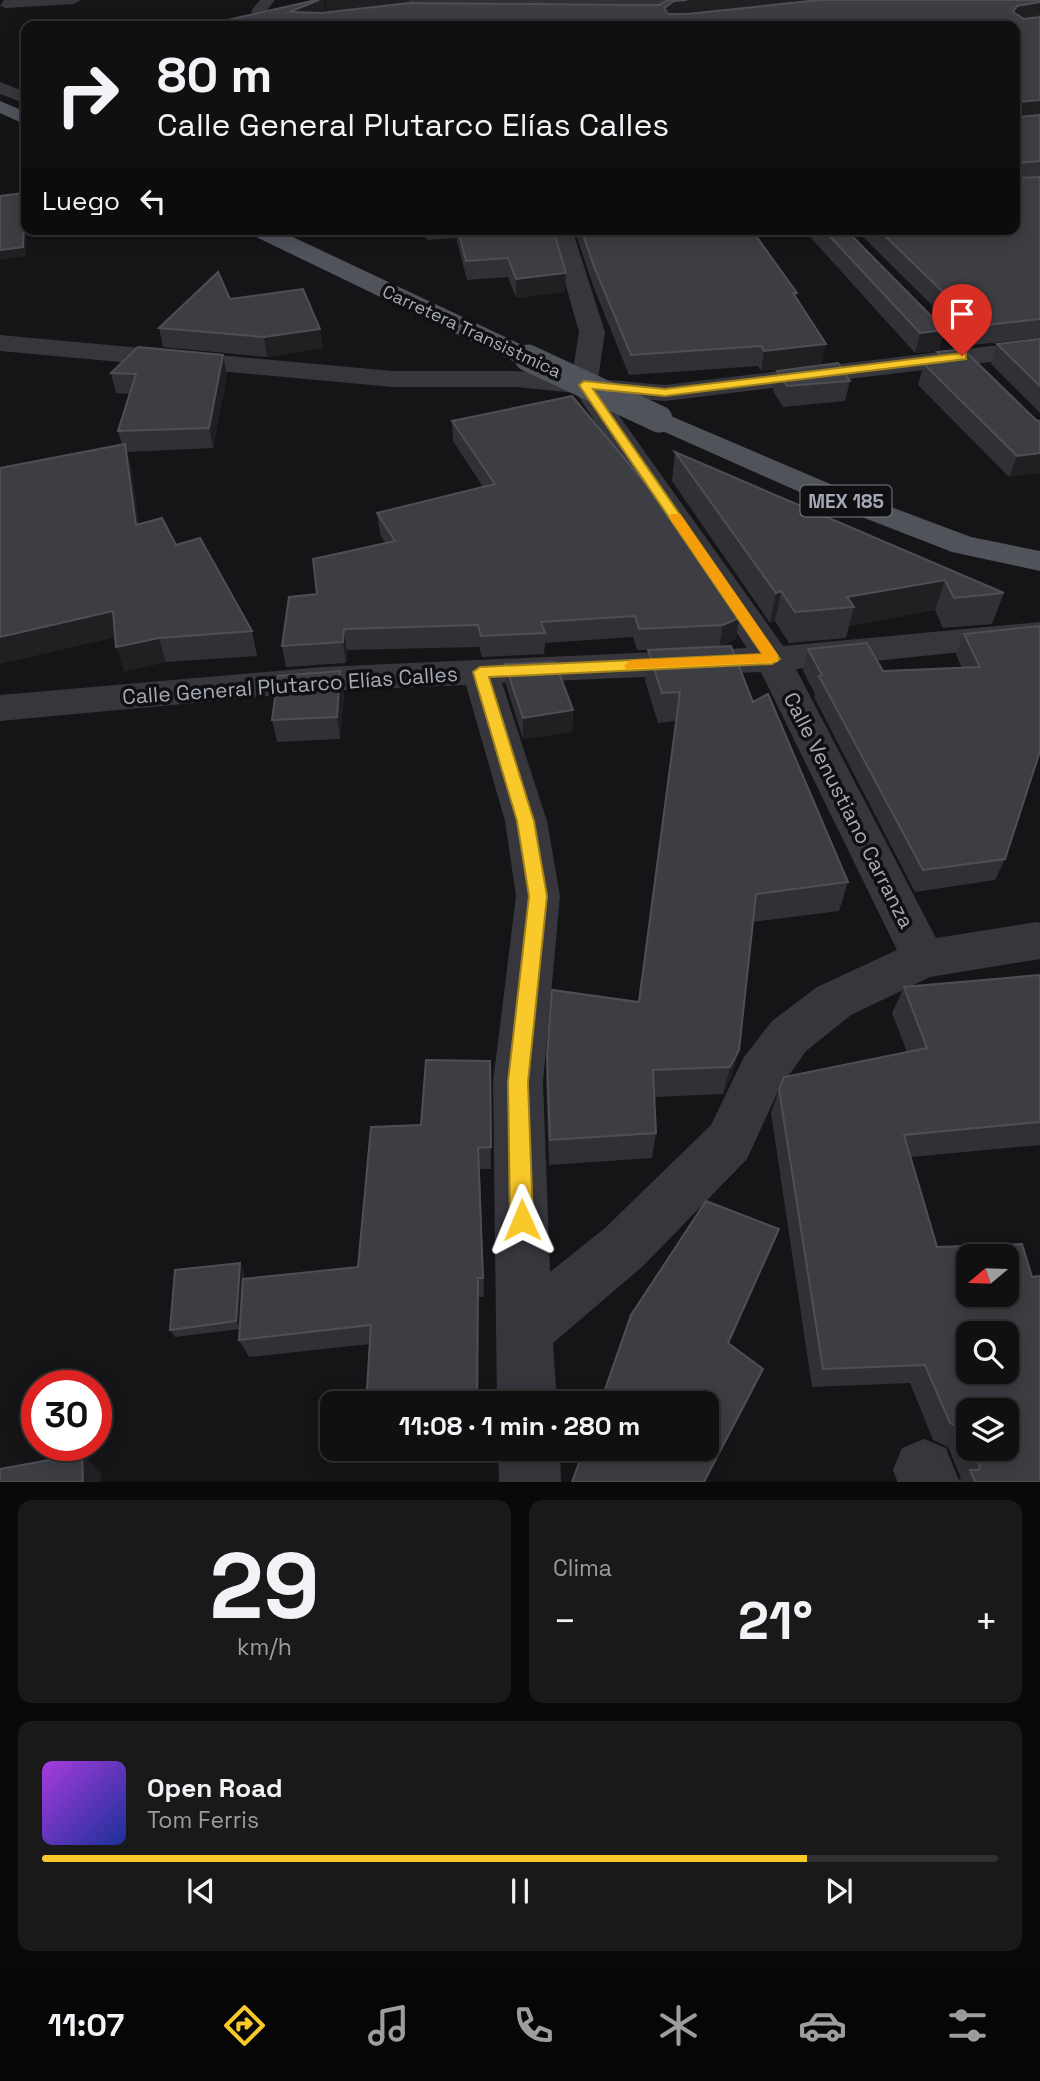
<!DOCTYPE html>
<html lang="es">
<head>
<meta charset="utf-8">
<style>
	body { margin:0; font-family:"Space Grotesk",sans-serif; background:#19191a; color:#f1f3f6; height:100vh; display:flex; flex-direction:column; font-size:26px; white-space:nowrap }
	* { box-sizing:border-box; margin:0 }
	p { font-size:23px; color:#9c9d9f }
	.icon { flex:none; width:38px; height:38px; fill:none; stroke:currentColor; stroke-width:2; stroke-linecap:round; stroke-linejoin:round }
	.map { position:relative; height:1482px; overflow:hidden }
	.drawer { display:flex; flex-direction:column; gap:18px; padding:18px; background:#090909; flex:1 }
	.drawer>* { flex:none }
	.hud { position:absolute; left:21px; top:21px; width:999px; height:214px; border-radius:14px; box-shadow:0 4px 18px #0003,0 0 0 2px #303031; background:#101011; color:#f1f3f6; overflow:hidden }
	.needle { width:46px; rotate:251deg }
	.controls { position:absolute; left:956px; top:1244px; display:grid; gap:14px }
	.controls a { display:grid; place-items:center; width:63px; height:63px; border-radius:14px; background:#101011; box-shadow:0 4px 18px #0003,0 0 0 2px #303031; font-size:35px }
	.speed { position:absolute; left:21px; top:1370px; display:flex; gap:14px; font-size:35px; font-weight:700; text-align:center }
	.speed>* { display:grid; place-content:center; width:91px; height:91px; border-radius:50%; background:#101011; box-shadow:0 4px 18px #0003,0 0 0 2px #303031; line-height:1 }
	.speed .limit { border:10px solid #d22; background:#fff; color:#111 }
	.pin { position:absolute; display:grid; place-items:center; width:60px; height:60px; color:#fff; margin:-72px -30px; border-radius:50% 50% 50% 0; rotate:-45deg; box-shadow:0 0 7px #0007 }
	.pin .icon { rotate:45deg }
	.me { position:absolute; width:77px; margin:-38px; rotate:359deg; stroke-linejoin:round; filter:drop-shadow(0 0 5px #0008) }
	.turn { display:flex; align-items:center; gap:24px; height:147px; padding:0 21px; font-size:32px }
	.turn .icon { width:91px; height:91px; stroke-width:2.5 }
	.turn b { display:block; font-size:49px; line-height:60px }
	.then { display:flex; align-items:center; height:66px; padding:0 21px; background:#0003; gap:14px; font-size:26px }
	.big { font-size:52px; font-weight:700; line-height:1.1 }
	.drawer .widget { flex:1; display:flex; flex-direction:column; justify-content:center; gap:10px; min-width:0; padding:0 24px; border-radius:14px; background:#19191a }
	.drawer .dial { align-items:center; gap:0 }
	.dial b { font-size:91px; line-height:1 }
	.song { display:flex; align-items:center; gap:21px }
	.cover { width:84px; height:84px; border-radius:10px; background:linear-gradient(135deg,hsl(280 70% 55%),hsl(230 70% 35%)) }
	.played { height:7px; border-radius:4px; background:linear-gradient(90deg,#f9c82b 80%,#303031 80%) }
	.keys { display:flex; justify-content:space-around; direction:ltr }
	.heat { display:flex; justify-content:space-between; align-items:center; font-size:38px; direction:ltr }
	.drawer .tiles { flex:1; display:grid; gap:18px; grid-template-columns:1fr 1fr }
	.widget:last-child { grid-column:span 2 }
	.trip { position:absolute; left:320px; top:1391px; width:399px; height:70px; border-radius:14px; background:#101011; box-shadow:0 4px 18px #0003,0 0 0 2px #303031; font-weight:700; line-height:70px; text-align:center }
	.tab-bar { display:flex; height:112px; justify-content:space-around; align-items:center; background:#060607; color:#9c9d9f }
	.tab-bar .icon { width:49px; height:49px }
	.tab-bar .active { color:#f9c82b }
	.tab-bar b { font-size:32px; color:#f1f3f6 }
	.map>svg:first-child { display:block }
</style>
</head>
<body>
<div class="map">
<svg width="1040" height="1483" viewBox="0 0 1040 1483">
	<rect width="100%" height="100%" fill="#151517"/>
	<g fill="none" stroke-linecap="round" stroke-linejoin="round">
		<!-- minor -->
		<path fill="#36363c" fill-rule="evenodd" d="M4,0H81L74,4L6,8L0,6Z
			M260,0H275L264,14H254L251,11Z
			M0,82L26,92V104L0,94Z
			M550,229H572L605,332L598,379L665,385L1040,340V356L665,401L605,396L783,646L1040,622V644L796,669L936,938L1037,922L1040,923V959L930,977L851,1015L806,1051L779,1089L747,1159L643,1266L553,1343L557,1404H497L493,1082L516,896L505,821L466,685L322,691L0,721V695L322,667L747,648L576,393L516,387H393L0,351V335L393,371H516L572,376L579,332ZM761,672L897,950L817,987L772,1021L744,1057L711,1125L605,1228L550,1272L543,1082L560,896L547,821L502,683Z
			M924,1439L946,1448L960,1483H898L893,1470L902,1448Z
			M498,1449H560L561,1483H499Z"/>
		<!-- primary -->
		<path fill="#51535b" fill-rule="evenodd" d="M0,101L26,112V125L0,113Z
			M247,229H276L537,352L541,358L537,364H519L250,234Z
			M659,411L835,486L971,537L1040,551V571L952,552L813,498L649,425L645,419L649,413Z"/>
		<!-- primary-bridge -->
		<path stroke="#51535b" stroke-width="27" d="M528,358L659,419"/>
	</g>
	<!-- wall -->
	<path fill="#313135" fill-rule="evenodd" d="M316,0H324L325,12L322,13L659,5L658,4L409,2L327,11L326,0H1040V16L1023,18L1040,17V338L972,345L855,229H1015V26H201Z
		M421,229H553L565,292L516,298L508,277L467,280L456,238L427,240Z
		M574,229H751L797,293L796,297L822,364L761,371L758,366L629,375L594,288Z
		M803,229H845L945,330L939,350L915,353Z
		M230,299L323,348L267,357L163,347L159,328Z
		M1040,339V413L991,364L997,344Z
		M937,352L1036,420L1009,477L918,385L924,364L934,363Z
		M777,371L850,381L845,401L783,407L773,391Z
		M111,373L227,374L213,448L127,452L131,467L139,524L176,545L252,631L257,656L166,662L124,671L122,444L118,431L130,394L116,393Z
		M452,421L739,618L736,639L719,647L753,702L848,882L839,911L753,922L739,1050L731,1077L723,1094L654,1097L656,1133L652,1158L549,1165L546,1082L547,1055L638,1002L676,721L658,723L645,680L648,650H637L633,637L545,643L544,654L482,657L479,647L347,650L346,663L286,667L282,646L317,594L385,543L380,534L377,513L483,487L453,441Z
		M675,452L1004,593L992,624L943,628L935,610L849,626L846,638L789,643L775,621L770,623L672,481Z
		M1039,626L1005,859L995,880L915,892L814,697L815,694L803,671L808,649L883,671L962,668L956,655L964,634Z
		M505,664L573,710L572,732L523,739L506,685Z
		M344,693L340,739L277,742L272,720Z
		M1040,975V1145L911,1157L937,1247L1040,1482H956L961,1478L948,1447L933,1440L910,1383L812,1387L771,1113L779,1089L907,1052L892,1013L904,987ZM968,1410L1006,1449H968Z
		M490,1061L491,1169H480L484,1297H479V1404H366L370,1344L249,1357L239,1340L240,1329L175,1337L170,1330L240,1263L244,1271V1279L358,1267L421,1125Z
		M367,1449H478V1453L369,1454Z"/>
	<!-- shaded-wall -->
	<path fill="#202023" d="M319,0H324L325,12L290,26L289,12Z
		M326,0H409V2L327,11Z
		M687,0H829L662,22L664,8L674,1Z
		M1040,2V15L1014,20L1013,12L1017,6Z
		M1040,100V115L1015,118L1018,102Z
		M25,193L26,199V256L0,260V250Z
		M566,273L565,292L516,298V279Z
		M320,329L323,348L267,357L264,337Z
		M945,330L939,350L915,353L920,333Z
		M826,344L822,364L761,371L764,351Z
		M223,355L227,374L213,448L209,428Z
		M125,444L131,467L143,550L136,525Z
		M1040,453V473L1009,477L1017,456Z
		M945,580L935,610L849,626L854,607L847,597Z
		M781,591L775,621L770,623L776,593Z
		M113,611L121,636L0,664V637Z
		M739,618L736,639L719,647L723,625Z
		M344,629L347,650L346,663L343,642Z
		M159,638L166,662L124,671L116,647Z
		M340,671L344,693L340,739L337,717Z
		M573,710L572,732L523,739V718Z
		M739,1050L731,1077L723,1094L730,1067Z
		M779,1229L769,1253L720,1364L728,1343Z
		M240,1263L244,1271L240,1329L236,1321Z
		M478,1278L479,1297V1404H477Z
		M82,1454L101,1472V1482H83Z"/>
	<!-- building -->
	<path fill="#3d3e43" stroke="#4e4f55" stroke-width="2" fill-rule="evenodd" d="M316,0H319L289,12L321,13L409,3L659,5L668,0H687L674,1L664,8L668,14H687L820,0H1040V2L1017,6L1013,12L1024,19L1040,17V100L1018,102V117L1040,115V161L1018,163V178L1040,177V319L978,326L878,229H1015V26H201Z
		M25,193L23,247L0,250V196Z
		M458,229H553L566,273L516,279L508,258L466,261Z
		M581,229H751L797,293H793L826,344L764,351L761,346L631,355L595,269Z
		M823,229H845L945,330L920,333Z
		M218,272L230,299L303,289L320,329L264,337L159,328Z
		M1040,339V386L997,344Z
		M138,347L223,355L209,428L118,431L136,374L111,373Z
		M963,349L1036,420L1040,421V453L1017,456L924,364L947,362L937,352Z
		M838,363L850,381L787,386L777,371Z
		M572,396L670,513L739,618L723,625L639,629L635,616L541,622L545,633L481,636L478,625L344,629L343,642L282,646L289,597L317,594L313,559L395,541L377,513L495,484L452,421Z
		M125,444L136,525L162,518L176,545L200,538L252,631L159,638L116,647L113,611L0,637V468Z
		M675,452L1004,593L954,598L945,580L847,597L854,607L795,612L781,591L776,593Z
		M1039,626L1040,629V751L1005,859L923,870L819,676L822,675L808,649L867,643L883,671L980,667L964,634Z
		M731,646L753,702L768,694L848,882L756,894L739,1050L730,1067L653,1070L656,1133L550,1140L547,1055L552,990L639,1002L680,692L662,693L648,650Z
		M555,662L573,710L523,718L505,664Z
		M340,671L337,717L272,720L278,676Z
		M1040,975V1122L904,1135L937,1247L1022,1244L1032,1277L1040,1276V1482H975L970,1470H978L980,1467L973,1449H1006V1410H968V1436L965,1430L950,1423L925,1365L823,1369L779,1089L784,1077L927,1048L904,987ZM968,1256H1006V1295H968ZM968,1334H1006V1372H968Z
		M426,1060L490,1061L491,1147L478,1148L483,1278H478L477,1404H366L371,1325L239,1340L243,1279L358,1267L371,1127L421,1125Z
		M706,1201L779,1229L728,1343L763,1369L704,1482H572L584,1449H707V1404H600L631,1315Z
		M240,1263L236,1321L170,1330L175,1270Z
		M82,1454L83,1482H0V1469Z"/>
	<!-- route -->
	<path fill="#f9c82b" stroke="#a2821c" stroke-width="2" d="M962,353L966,354V359L665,396L593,389L780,659L772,664L489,677L534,821L547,896L528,1082L533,1220L529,1228L522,1231L514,1228L510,1220L508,1082L529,896L517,821L473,672L480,667L762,654L579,385L584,381L665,389Z"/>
	<!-- slow -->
	<path fill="#f59e0b" d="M671,514H680L778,655V662L626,669L624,665L632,660L762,654L669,517Z"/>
	<g text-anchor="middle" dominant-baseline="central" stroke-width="7" stroke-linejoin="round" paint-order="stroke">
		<!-- far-street labels -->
		<g font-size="18" fill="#a6aab7" stroke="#101012">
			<text transform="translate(472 331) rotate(25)">Carretera Transistmica</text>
		</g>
		<!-- shield labels -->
		<rect fill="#101012" stroke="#797c86" stroke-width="2" x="800.5" y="485.5" width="91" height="31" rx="5"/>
		<g font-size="19" font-weight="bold" fill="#a6aab7">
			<text x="846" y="501">MEX 185</text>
		</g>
		<!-- street labels -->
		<g font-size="21" fill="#a6aab7" stroke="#101012">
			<text transform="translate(290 685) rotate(-4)">Calle General Plutarco Elías Calles</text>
			<text transform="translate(849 810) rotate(63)">Calle Venustiano Carranza</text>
		</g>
	</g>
</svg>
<div class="controls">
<a><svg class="needle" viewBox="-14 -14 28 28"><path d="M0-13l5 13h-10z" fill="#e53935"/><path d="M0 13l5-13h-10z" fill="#9c9d9f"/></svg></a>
<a><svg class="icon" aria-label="search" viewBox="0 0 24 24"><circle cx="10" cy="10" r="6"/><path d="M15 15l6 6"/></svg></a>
<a><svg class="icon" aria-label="layers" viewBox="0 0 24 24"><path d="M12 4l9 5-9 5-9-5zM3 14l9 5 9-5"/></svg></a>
</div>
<div class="speed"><div class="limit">30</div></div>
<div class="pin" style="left:962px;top:356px;background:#d93025"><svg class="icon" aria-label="arrive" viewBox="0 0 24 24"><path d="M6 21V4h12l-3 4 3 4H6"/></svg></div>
<svg class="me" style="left:522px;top:1220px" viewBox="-20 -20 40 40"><path d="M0-17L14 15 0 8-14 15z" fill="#f9c82b" stroke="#fff" stroke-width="4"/></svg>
<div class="trip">11:08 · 1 min · 280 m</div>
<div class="hud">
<div class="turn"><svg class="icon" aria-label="right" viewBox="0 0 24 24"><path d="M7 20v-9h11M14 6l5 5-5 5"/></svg><div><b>80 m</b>Calle General Plutarco Elías Calles</div></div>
<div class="then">Luego<svg class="icon" aria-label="left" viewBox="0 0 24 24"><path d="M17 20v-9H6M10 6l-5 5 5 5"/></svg></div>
</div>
</div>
<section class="drawer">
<div class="tiles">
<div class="widget dial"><b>29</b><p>km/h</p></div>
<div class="widget"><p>Clima</p>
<div class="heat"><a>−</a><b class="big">21°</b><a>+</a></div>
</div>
<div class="widget">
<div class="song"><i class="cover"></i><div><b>Open Road</b><p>Tom Ferris</p></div></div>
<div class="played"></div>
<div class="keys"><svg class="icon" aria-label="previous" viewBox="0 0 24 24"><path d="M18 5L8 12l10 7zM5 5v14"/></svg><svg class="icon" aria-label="pause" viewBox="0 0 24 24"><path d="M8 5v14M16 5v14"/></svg><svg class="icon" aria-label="next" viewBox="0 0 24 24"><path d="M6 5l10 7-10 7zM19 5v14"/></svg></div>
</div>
</div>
</section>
<nav class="tab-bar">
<b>11:07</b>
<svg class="icon active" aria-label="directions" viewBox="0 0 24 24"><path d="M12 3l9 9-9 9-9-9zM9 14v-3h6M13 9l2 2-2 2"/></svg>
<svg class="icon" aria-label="music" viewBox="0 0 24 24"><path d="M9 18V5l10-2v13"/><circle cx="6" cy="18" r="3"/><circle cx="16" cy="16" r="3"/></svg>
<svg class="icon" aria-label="phone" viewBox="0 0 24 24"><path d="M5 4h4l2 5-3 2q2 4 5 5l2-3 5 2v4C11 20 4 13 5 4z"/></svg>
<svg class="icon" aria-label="climate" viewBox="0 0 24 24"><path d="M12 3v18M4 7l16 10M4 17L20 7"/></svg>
<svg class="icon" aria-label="car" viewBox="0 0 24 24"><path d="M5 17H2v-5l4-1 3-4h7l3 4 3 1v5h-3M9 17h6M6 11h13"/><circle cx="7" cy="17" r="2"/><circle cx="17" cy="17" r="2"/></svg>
<svg class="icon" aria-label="filters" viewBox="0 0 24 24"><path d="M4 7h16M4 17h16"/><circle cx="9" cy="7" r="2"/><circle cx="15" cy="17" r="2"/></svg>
</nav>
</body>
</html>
